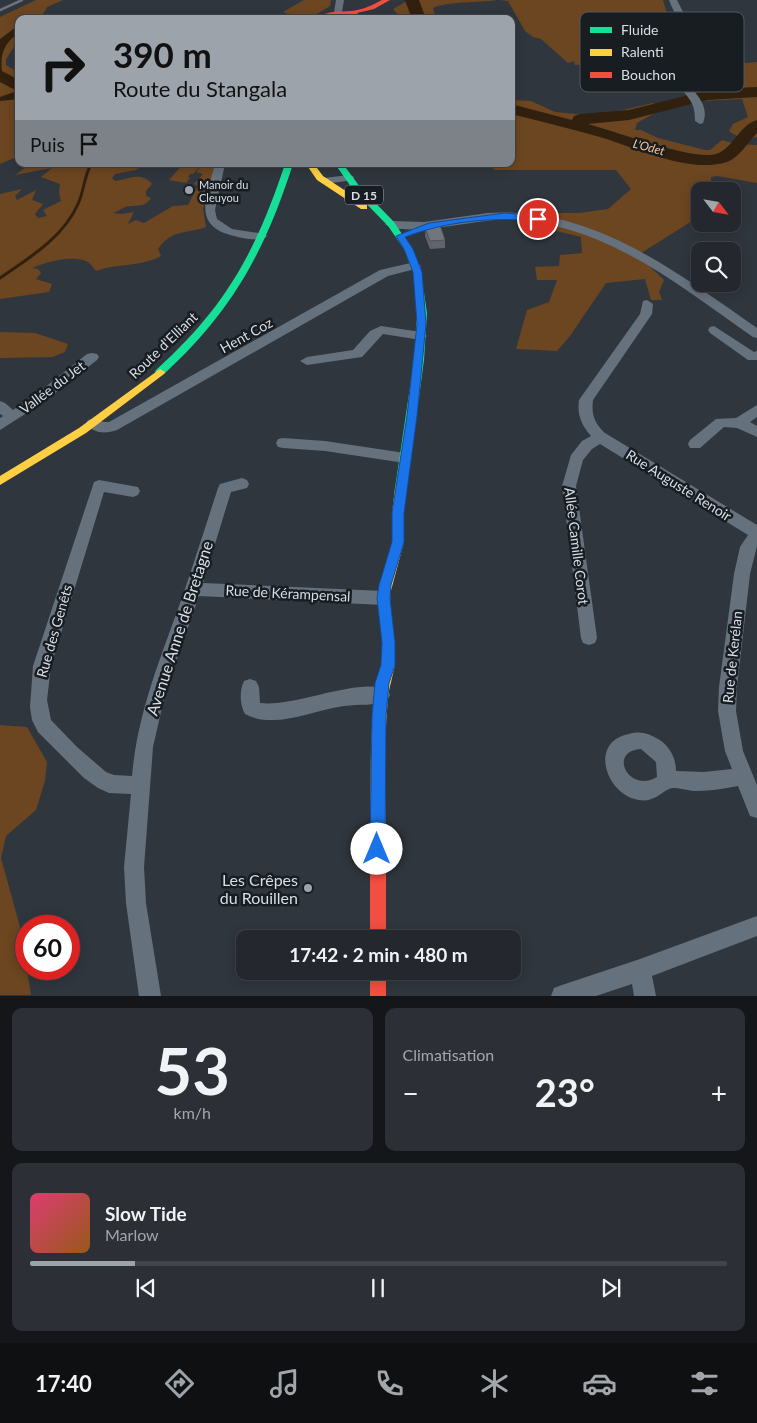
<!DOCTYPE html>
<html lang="fr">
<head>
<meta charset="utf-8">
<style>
	body { margin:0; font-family:Lato,sans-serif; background:#2c3036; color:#f1f3f6; height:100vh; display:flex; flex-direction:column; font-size:19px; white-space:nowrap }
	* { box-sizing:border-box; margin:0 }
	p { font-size:16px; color:#a3a6aa }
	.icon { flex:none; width:28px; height:28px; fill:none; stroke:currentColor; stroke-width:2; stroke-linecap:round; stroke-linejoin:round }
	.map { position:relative; height:996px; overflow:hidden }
	.details { display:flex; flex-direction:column; gap:12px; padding:12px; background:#141619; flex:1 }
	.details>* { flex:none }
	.banner { position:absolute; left:15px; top:15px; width:500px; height:152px; border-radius:10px; box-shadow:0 2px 12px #0003,0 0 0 1px #41444a; background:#9da3ab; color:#111; overflow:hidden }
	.needle { width:32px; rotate:121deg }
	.fabs { position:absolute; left:691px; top:182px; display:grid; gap:10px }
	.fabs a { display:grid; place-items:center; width:50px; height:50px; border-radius:10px; background:#24282e; box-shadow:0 2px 12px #0003,0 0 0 1px #41444a; font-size:25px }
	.speed { position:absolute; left:15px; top:915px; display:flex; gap:10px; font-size:25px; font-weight:700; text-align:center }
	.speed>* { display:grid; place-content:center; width:65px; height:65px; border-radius:50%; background:#24282e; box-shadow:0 2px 12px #0003,0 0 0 1px #41444a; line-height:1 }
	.speed .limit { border:8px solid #d22; background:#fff; color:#111 }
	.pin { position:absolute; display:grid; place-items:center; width:42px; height:42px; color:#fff; margin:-21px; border:2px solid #fff; border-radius:50%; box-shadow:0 1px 5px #0007 }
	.me { position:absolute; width:55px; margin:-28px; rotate:0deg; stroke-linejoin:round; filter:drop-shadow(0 0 4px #0008) }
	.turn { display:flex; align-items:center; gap:18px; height:105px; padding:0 15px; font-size:22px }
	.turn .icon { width:65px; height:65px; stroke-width:2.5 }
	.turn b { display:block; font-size:35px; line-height:42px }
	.then { display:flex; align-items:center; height:48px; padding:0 15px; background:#0003; gap:10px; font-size:19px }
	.big { font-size:38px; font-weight:700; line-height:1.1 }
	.details .tile { flex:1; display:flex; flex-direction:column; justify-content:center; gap:8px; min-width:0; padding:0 18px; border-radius:10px; background:#2c3036 }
	.details .dial { align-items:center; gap:0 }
	.dial b { font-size:65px; line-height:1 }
	.song { display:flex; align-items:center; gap:15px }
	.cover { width:60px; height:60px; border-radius:8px; background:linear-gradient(135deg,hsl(340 70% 55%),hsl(30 70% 35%)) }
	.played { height:5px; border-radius:2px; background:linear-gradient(90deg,#9da3ab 15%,#41444a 15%) }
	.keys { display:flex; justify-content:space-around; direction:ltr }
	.heat { display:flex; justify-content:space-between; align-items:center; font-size:28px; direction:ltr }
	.details .tiles { flex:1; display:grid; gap:12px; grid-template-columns:1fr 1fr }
	.tile:last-child { grid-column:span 2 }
	.trip { position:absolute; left:236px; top:930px; width:285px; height:50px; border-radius:10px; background:#24282e; box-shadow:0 2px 12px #0003,0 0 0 1px #41444a; font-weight:700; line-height:50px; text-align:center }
	.tab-bar { display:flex; height:80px; justify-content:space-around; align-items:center; background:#0e1012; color:#a3a6aa }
	.tab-bar .icon { width:35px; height:35px }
	.tab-bar .active { color:#9da3ab }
	.tab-bar b { font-size:22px; color:#f1f3f6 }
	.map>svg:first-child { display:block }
</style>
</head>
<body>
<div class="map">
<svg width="757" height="996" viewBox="0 0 757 996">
	<rect width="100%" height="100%" fill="#30363d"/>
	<!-- green -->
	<path fill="#6c4620" d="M36,0H63L47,7L40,19H19V48L14,47L6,59V65L19,73V156L0,164V17Z
		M304,0H331L330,6C310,18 307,23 283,12Z
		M409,0H497C479,3 446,1 433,8L436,19H397L399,16L393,9Z
		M499,0H663L669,21L584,17L585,20L613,22L615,25L616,34L621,40L629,41L630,45L642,46L646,55L632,62L575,65L574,61L568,63L541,39L533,37L525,31L508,1Z
		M757,62V137C747,139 737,138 729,131L733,124L748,117L742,99L700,101L694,94L712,90L704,80V67Z
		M511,100L531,101L555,112L598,116L653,103L662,109L637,123L635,130H641L658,138L705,150H710L722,140L736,144L757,145V183L717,176L711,177V185L716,191H700V216L638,255L664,280L659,292L662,300H651L645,279L606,283L570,336L557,351L516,349L527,310L549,302L557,280H537L535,267L559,266L560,255L582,253L581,237L544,228L540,213H579L608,209L631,189L616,170H495L487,164H511Z
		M30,164H146L136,170L115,174L112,178L115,181C130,179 140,171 152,184L146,191V196L151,198C144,209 134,204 125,207C121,209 118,211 113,213L121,214L134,212L128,224L136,220L144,223L173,206L188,205L198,186L194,184L203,174L196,172L203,164H217L203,209L206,227C186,234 172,229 158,249L161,256C142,267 117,263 96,271C94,269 91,264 88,262C74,254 45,262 32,268L38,269L41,273L36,279L52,284L49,292L0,299V194L22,189L15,196L17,200L36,190L32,200L43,204L35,214L38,218L47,216L43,210L61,201L59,193L60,184L41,177L52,168L15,175Z
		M183,164H202L193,174H190L188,177L190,178L186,183L169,180Z
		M0,332L35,333L68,344L65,352L52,357L0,358Z
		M0,725L27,727L47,762L45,781L36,810L6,836L1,858L20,927L31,995H0Z"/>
	<!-- water -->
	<path fill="#32200e" d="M19,25V33C5,42 0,53 2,71L19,80V99L0,101V97L17,91L0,82V39Z"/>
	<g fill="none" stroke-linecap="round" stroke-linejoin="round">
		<!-- stream -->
		<path stroke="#32200e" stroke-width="3" d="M0,278C29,258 63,238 78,204C84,191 84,177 91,164"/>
		<!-- river -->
		<path fill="#32200e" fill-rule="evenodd" d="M405,0H419L426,19H412Z
			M757,87V97L707,100L629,120L588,124C615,131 693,161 716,154C734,148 739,125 757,120V133C747,143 740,157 727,162C689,174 637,148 600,137C571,129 541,121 511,114V104L572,120L574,116L580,114L629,110L713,89Z"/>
		<!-- street -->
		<path fill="#66717e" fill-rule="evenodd" d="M336,0H344L342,12L338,14L334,12Z
			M669,0H677L698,42L703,60L702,73L693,90C702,100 708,110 703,123L700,124L695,121C695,106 692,102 683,91C686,83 692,78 693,70C697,45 677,22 669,0Z
			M215,164H225L215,210L217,219L232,229L265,234L267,236L265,238C254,241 241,238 230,235C191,224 208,193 215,164Z
			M349,175L353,176L354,178L353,180L324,184L319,181L324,178Z
			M488,213C593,206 676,272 757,328V338L753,337C674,282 609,226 509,219C485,218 400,239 385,224L391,221L424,222Z
			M415,262L419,264L421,266L419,268L388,276L117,430C106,434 93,434 86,423L88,420C96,417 101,423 109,422L380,270Z
			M647,300L653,304L652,314L593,400C591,415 595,424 605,433L757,525V546L750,574L737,687L736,711L743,751L757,785V818L750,816L738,786C723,789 708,791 693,791C686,790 680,788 673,788C663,789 656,803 639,800C606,795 588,742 629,734C640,731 648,733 658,739C669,745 676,758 676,771L704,772L732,769L725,751L718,711L719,687L734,574L740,547L748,535L600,444L592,449L583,460L576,486L597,638L595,643L589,645L583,643L581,638L562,486L571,455L582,441L591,436C581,425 577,414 579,400L640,314L643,301ZM641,749L656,762L657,777C629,794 607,751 641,749Z
			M381,326L421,332L427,336L421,340L383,334L362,357L307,365L300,361L307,357L353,350L370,331Z
			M714,326L754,352L757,351V360H748L710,333L708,330L710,327Z
			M92,353L97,354L99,357L97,360L44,402L0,430V418L3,416L0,414V401L5,403L13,410L34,396L87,354Z
			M757,405V417L750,422L757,426V437L737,428L724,427L700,448H690L688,444L690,440L716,419L736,418Z
			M283,438L325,441L405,453L410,454L412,458L410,462L405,463L325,451L283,448L278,447L276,443L278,439Z
			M242,478L247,480L249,484L247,488L231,492L203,583L383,591L389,593L391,598L389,603L383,605L199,596L166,690L153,747L144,867L146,903L161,996H139L126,903L124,867L131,794L109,793L98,788L84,778L38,732L32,720L30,707L33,666L94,482L99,480L138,487L140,491L138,495L133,497L104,492L51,666L47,700L51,720L77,747L106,772L114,775L132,776C138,708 163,653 185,589C196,556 207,522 218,488L220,484Z
			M250,679L256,681L259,687L260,703C297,707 355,678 387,689L390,695L387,701C374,706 359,704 344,706C312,710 276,730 245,714C240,705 239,691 244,681Z
			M757,916V936L652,976L656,996H634L632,984L596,996H551L554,988L562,985L640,959Z"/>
		<!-- fast -->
		<path fill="#16e098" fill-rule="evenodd" d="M285,164H293C265,251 232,312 164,374H156L155,372L156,370C226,307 256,251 285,164Z
			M335,164H343L360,187L394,222L412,249L421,272L427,313L424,360L407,488L401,492L395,488L414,360L417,313L413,272L404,249L388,226L354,191Z"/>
		<!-- slow -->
		<path fill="#ffcf43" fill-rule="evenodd" d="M306,164H314L323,176L367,205V209H361L317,180Z
			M160,369L165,372L164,374L86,433L0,485V476L79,428Z
			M401,484L407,488L404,513V542L389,598L395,643V665L388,695L385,742L386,869L383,874L378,877L373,874L370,869L371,742L374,695L381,665L383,643L377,598L392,542V513L395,488Z"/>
		<!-- jam -->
		<path fill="#f24e42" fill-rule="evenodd" d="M382,0H390L374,9L357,13L365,19C356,19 350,14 341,14C332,14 325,19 316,19C328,10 338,12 351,11C362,10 373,5 382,0Z
			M378,861L383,864L386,869V939H370V869L373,864Z
			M370,971H386V996H370Z"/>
		<!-- rail -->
		<path stroke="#6c727b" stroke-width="2.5" d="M0,10L22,0"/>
	</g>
	<!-- wall -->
	<path fill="#61656b" d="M426,224L445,240V248L430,249L425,236Z"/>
	<!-- building -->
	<path fill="#71767c" stroke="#4f5357" d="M439,222L445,240L430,241L425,228H427L426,224Z"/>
	<!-- route -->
	<path fill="#1a73e8" stroke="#114b97" d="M505,213L538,216L542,219L538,221C492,217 448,221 405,237L413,249L422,272L426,324L417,416L404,513V542L391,585L390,598L395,643V665L389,683L386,716L385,849L383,854L377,857L372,854L370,849L372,716L375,683L381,665L382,643L377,598L379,585L392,542V513L407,416L417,324L413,272L404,249L396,236L429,223Z"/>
	<!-- markers -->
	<g fill="#9da3ab" stroke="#181d22" stroke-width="2">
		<circle cx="189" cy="190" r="5"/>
		<circle cx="308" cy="888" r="5"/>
	</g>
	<g text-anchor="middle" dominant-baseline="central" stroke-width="5" stroke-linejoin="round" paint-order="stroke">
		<!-- far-poi labels -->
		<g font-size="11" fill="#d7dee6" stroke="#181d22" text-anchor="start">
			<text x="199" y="184">Manoir du<tspan x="199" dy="13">Cleuyou</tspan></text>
		</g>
		<!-- far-water labels -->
		<g font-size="12" font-style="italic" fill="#fbc798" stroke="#181d22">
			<text transform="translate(649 147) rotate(15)">L'Odet</text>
		</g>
		<!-- shield labels -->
		<rect fill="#181d22" stroke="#9ea4ab" stroke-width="1" x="345" y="185.5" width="38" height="19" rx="4"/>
		<g font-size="12" font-weight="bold" fill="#d7dee6">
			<text x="364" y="195">D 15</text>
		</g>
		<!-- street labels -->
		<g font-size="14" fill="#d7dee6" stroke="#181d22">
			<text transform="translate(246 335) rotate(-29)">Hent Coz</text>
			<text transform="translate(163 345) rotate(-44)">Route d'Elliant</text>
			<text transform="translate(52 387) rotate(-37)">Vallée du Jet</text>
			<text transform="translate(679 485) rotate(32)">Rue Auguste Renoir</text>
			<text transform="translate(577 546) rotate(83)">Allée Camille Corot</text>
			<text transform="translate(288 593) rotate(3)">Rue de Kérampensal</text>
			<text transform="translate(54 631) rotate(-74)">Rue des Genêts</text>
			<text transform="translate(732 657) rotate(-84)">Rue de Kerélan</text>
		</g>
		<!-- near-street labels -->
		<g font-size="16" fill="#d7dee6" stroke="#181d22">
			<text transform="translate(179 628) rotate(-72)">Avenue Anne de Bretagne</text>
		</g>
		<!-- near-poi labels -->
		<g font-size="16" fill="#d7dee6" stroke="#181d22" text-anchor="end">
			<text x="298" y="879">Les Crêpes<tspan x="298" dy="18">du Rouillen</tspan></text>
		</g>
	</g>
	<!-- legend -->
	<rect x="580" y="12" width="164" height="80" rx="8" fill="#181d22" stroke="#51575d" stroke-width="1"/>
	<rect x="590" y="27" width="22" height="6" fill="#16e098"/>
	<rect x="590" y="49" width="22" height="7" fill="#ffcf43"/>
	<rect x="590" y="72" width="22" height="6" fill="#f24e42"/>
	<g font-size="14" fill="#d7dee6">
		<text x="621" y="35">Fluide</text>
		<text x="621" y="57">Ralenti</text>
		<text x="621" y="80">Bouchon</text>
	</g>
</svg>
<div class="fabs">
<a><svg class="needle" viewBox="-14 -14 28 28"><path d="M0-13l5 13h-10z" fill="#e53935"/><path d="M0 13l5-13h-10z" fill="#a3a6aa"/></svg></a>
<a><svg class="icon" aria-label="search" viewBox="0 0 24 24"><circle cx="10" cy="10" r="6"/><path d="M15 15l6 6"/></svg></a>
</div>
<div class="speed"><div class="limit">60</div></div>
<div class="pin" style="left:538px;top:219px;background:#d93025"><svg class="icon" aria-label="arrive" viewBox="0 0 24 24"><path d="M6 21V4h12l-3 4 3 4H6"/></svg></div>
<svg class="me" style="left:377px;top:849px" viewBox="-20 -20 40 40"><circle r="19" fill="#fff"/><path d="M0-13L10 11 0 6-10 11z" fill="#1a73e8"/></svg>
<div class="trip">17:42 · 2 min · 480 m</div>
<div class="banner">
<div class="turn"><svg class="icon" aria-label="right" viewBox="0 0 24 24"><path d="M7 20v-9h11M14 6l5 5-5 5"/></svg><div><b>390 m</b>Route du Stangala</div></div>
<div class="then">Puis<svg class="icon" aria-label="arrive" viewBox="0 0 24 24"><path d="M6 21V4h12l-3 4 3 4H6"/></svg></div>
</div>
</div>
<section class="details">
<div class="tiles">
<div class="tile dial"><b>53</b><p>km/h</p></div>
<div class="tile"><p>Climatisation</p>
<div class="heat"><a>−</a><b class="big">23°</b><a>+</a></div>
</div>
<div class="tile">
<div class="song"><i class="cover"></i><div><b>Slow Tide</b><p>Marlow</p></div></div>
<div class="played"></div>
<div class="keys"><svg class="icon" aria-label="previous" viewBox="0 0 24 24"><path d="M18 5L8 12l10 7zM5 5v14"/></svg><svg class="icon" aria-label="pause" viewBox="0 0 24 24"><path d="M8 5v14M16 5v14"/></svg><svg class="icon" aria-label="next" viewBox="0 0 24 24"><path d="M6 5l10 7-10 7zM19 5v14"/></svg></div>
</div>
</div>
</section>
<nav class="tab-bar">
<b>17:40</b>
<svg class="icon active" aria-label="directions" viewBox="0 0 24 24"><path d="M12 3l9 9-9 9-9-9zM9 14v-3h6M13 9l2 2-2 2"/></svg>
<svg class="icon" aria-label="music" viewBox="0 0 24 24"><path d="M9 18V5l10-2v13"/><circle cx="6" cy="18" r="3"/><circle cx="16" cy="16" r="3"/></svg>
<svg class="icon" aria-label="phone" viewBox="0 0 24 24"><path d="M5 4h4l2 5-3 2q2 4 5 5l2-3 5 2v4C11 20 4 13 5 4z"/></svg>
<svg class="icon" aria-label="climate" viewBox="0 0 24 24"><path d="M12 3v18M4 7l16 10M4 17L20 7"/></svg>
<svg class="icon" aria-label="car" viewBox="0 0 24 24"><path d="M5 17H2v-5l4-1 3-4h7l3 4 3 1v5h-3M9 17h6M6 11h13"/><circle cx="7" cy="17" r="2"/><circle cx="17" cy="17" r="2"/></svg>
<svg class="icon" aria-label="filters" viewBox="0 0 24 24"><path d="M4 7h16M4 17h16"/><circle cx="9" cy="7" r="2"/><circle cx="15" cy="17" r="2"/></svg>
</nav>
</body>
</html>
